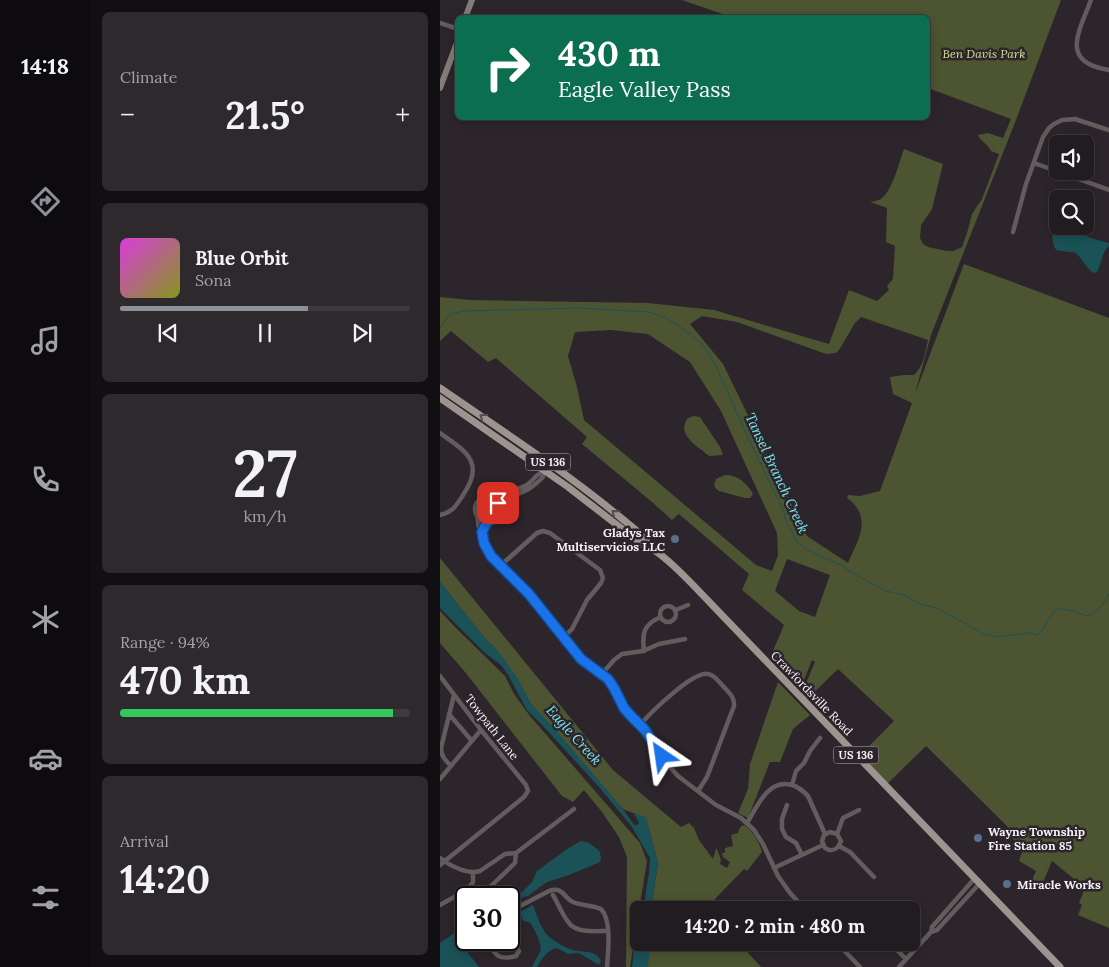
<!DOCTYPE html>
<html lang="en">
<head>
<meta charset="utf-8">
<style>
	body { margin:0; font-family:Lora,serif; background:#2d292d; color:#f1f3f6; height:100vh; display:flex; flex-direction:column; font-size:19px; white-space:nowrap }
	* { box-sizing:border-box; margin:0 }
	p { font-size:16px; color:#a2a1a5 }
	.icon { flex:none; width:28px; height:28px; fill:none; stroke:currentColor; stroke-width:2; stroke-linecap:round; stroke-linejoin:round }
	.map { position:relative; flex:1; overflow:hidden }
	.panel { display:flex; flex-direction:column; gap:12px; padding:12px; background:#120f12; width:350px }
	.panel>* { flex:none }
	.banner { position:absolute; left:15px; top:15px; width:475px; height:105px; border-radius:8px; box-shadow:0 2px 12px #0003,0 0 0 1px #3e3a3e; background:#0b6e4f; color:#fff; overflow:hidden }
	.tools { position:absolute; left:609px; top:135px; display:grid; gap:10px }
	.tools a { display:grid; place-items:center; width:45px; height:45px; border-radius:8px; background:#211c20; box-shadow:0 2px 12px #0003,0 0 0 1px #3e3a3e; font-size:25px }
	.speed { position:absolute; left:15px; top:886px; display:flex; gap:10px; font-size:25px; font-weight:700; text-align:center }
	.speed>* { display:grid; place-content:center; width:65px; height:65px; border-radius:50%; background:#211c20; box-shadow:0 2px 12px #0003,0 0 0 1px #3e3a3e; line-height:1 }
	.speed .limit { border:2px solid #111; border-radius:8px; background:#fff; color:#111 }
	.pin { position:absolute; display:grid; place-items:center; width:42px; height:42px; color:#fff; margin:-21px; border-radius:10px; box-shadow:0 2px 8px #0006 }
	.me { position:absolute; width:55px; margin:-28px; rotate:328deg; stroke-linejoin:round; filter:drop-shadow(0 0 4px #0008) }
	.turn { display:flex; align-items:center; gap:18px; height:105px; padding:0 20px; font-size:22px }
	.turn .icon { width:65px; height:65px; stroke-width:2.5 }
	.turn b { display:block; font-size:35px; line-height:42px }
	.big { font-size:38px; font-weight:800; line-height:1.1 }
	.panel .card { flex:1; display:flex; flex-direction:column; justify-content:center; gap:8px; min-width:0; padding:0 18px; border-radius:8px; background:#2d292d }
	.panel .dial { align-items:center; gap:0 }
	.dial b { font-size:65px; line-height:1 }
	.song { display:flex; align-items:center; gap:15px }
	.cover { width:60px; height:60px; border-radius:8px; background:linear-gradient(135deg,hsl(300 70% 55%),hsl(70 70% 35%)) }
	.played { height:5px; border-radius:2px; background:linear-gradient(90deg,#8c9099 65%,#3e3a3e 65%) }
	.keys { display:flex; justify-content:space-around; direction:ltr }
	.heat { display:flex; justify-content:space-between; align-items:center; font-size:28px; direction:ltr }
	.charge { height:8px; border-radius:4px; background:linear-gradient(90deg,#34c759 94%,#3e3a3e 0) }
	.trip { position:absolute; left:190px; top:901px; width:290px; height:50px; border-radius:8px; background:#211c20; box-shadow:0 2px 12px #0003,0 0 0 1px #3e3a3e; font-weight:800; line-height:50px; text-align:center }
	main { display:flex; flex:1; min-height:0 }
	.menu { display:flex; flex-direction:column; width:90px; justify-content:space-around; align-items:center; background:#0d0b0d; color:#a2a1a5 }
	.menu .icon { width:35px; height:35px }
	.menu .active { color:#8c9099 }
	.menu b { font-size:22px; color:#f1f3f6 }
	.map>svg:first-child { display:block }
</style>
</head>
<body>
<main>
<nav class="menu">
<b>14:18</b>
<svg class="icon active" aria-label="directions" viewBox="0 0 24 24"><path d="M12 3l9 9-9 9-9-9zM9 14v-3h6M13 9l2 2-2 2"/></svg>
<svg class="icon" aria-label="music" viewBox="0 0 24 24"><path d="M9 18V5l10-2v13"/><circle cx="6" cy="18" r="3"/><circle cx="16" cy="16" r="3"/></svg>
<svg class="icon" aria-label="phone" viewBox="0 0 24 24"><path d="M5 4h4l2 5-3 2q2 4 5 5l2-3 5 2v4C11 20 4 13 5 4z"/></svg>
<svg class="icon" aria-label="climate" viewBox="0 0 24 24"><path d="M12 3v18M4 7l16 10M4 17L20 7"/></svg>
<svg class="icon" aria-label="car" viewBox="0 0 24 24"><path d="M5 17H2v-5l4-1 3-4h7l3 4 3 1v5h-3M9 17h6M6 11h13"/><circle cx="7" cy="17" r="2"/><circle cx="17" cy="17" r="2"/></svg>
<svg class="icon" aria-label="filters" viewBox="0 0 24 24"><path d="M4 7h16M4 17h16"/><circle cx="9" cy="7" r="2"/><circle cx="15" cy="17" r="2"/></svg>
</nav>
<section class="panel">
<div class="card"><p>Climate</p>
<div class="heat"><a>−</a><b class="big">21.5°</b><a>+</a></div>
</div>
<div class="card">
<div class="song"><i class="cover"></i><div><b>Blue Orbit</b><p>Sona</p></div></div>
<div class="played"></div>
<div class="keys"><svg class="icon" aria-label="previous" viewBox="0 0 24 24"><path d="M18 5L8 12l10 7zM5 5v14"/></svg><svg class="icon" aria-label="pause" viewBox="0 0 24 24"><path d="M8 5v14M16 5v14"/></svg><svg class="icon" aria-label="next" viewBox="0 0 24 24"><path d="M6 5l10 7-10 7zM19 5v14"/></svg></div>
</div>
<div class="card dial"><b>27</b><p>km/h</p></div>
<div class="card"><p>Range · 94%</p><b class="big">470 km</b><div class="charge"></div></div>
<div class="card"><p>Arrival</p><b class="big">14:20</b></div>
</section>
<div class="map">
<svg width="669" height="967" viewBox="0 0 669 967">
	<rect width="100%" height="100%" fill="#2c252b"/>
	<!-- green -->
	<path fill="#4d5432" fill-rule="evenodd" d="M242,0H621L576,120L491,335L475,394L524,264L669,318V928L638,915L642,905L639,903L645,888L612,861L601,887L595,884L592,880L596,871L579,861L583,849L564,831L568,827L486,746L446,785L419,756L454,721L398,669L365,701L360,697L375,662L372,660L362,685L360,686L330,658L344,625L302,590L309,574L239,514L232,520L212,502L142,444L147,437L56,358L48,362L11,331L0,341V297L30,300L208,303L274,310L389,344L409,290L437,301L449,290L447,286L453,279L455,246L446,242L447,208L430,202C435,201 439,201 442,198C453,189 459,162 464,149L503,164L492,209L481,225L480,238L483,244L488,247L507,251H513L522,247L527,233L532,214L542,199L559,154L551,151C548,144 541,142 538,135L548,133L563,138L571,119L488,88V18L291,17ZM262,316L297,322L386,354L396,353L399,350L415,323L421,317L488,340C485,353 484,366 474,375H464L450,377L453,394L472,403L440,491L420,496L408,495L407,498C411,501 416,505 418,510C428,527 415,546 408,563L367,536L283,364L250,324ZM171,330L208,334L250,362L281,411L337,533L338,555L332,571L316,565L144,420L137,387L128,356L135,332ZM347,559L390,575L375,617L359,611L335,591Z
		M254,416L260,417L280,447L283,455C279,455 274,456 270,456C266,455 264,451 260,449C250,441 238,431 248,418Z
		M285,475C298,475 307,483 313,494L310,498H305L279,491L276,489L274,485L276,479L280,477Z
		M0,558L173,770L241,827L249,823L254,828L259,840L273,859L276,849H277L281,860L280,864L287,868L290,862L283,857L282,853H285V848L293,846L291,835L298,833C299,829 300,826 304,825C313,831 319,842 322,852L307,871L304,869L273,901L270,910H211L218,863L206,818L183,809L91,704L77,678L53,646L43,636L0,582Z
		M0,611L16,628L65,676L74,694L90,716L200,843L207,861L190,967H186L187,857L179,837L162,812L144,790L133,802L122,796L25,672L0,643Z
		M338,682L370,715L353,729L340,762H330L308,818L298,813L308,789L310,764Z
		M210,942L299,943L321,967H207Z"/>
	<!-- water -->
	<path fill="#1a5257" d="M618,227L654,239L669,243V246C661,253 662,264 657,272L654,273C645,268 643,258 634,252H629L616,250C612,243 610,232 618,227Z
		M0,582L44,637L56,649L64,659L77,678L91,704L115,729L183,809L194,825H197L199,823L196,817L194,815L196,814L203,816L206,818L218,863L211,910H203L209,873L210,858L192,827L159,787L105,728L87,710L67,673L61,665L45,653L0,608Z
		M141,841C150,842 154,846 160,852L161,860L158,863L129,875L107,882L88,896L80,898L78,896L92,882L97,871L127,849Z
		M93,905C97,916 102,933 112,939C119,944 126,948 133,950C144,953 155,949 161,961L159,965L139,953L128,954L117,948C107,950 102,959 97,967H92C94,961 97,958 100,952C103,944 95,932 92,925L89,922L83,921L80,912Z
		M26,925V936L24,937L23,947L39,967H0V943Z
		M199,935V942L210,943L208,967H192L194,950Z"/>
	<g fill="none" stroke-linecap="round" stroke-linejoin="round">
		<!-- stream -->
		<path stroke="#1a5257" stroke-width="1" d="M0,328L10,314L24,311L140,308L209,312L224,317L242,328L264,346L276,366L304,429L345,514V519L357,542L366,549L405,567L407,570L446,591L464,595L480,604L497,608L546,635L559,637L587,633H592L595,635L601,632L613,612C624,604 638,615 650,616L663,604L669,593"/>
		<!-- street -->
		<path stroke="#625d5c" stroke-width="4.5" d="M651,0C639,32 619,62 669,70
			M0,23L18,29
			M594,163L669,190
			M573,232L586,184L603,137L609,128L614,124L622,120L635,119L669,130
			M0,433C25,451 46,462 23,495C16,506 13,512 0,515
			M48,496C60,493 76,491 87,485C93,481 96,474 103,472
			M35 509a12 12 0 1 1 24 0a12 12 0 1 1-24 0Z
			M59,506C66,495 76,496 87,490C93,487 98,482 103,477V472L109,463
			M37,515L39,528L42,532L44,543L47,551L53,559L89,595L141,659L171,683L184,708L189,715L205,729L228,765L238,776L276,805L301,818L314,830L323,844L338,876L350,893L366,910
			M60,566L97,533L103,531L110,533L160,570L163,578L161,583L147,600L132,629L124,637
			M220 614a8 8 0 1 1 16 0a8 8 0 1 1-16 0Z
			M236,610L248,605
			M204,651C202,634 203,624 221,617
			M161,675L174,660L182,654L203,651L219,644L245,639
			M0,676L41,730L86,785L88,791L84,797L0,865
			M9,714L32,741
			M200,725C210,713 253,671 268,674C275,675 279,682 283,686C289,693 295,697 294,706L267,777L258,791
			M11,766C6,761 1,756 1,748L14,695
			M0,779L41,730
			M352,785L356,771L364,763L370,751L380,738
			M347,805L342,819V829L346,837L356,843L362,855
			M307,823C317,807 328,778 352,785C359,787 363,791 368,796L385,834
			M397,834L390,832L384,835L382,841L385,848C389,851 394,851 398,847L401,841L397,834L403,818L419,810
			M399,846L410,852L434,877
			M76,853L134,809
			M0,858C10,866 28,875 40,871L65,854L76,853
			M334,868L383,845
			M113,895C118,903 125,921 132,926C141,933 157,931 168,931
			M54,898L51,892V886L75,863L76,853
			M0,905L28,889L33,882V873
			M69,909L80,906L109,891C124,886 123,898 133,902C142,906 152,905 161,909C172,920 168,952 167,967
			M491,932L497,930L540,883
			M47,940C55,955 58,961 76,956L79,951L69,933
			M396,942L420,967
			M449,942L466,959
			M459,967L491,932L492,927L535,878"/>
		<!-- secondary -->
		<path stroke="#837c79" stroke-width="6" d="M25,18L32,0
			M0,88L18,40"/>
		<!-- primary -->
		<path stroke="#9d938f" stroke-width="7" d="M0,388C61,430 123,470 180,517C188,524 206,536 209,546
			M0,398L128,487L203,545C221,548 263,596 278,611L620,967"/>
	</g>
	<!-- one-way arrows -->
	<defs><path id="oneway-chevron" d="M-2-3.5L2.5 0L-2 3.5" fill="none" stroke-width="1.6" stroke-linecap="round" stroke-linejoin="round" transform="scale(1.25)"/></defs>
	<g stroke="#544c4e">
		<use href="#oneway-chevron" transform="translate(43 417) rotate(-145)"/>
		<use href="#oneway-chevron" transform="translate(175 513) rotate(-141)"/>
	</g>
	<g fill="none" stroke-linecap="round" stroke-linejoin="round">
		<defs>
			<path id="route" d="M58,503L59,508L58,514L54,518L47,522L42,532L44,543L51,556L89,594L141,659L168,679L174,688L184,708L190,715L205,730L222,756"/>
		</defs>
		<!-- route casing -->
		<use href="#route" stroke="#114b97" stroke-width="12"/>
		<!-- route -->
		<use href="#route" stroke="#1a73e8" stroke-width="9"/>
	</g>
	<!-- markers -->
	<g fill="#5c6f8a" stroke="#2c252b" stroke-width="2">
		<circle cx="235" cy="539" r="5"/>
		<circle cx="538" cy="838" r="5"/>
		<circle cx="567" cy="884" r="5"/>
	</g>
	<g text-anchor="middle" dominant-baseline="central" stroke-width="5" stroke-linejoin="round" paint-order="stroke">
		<!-- shield labels -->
		<g fill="#2c252b" stroke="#b9b4b9" stroke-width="1">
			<rect x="85.5" y="453.5" width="45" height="17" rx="4"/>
			<rect x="393.5" y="746.5" width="45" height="17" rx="4"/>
		</g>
		<g font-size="11" font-weight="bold" fill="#f6f1f6">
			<text x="108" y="462">US 136</text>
			<text x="416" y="755">US 136</text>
		</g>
		<!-- park labels -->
		<g font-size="12" font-style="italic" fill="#d0e092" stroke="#2c252b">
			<text x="544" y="53">Ben Davis Park</text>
		</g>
		<!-- poi labels -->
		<g font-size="12" font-weight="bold" fill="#f6f1f6" stroke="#2c252b" text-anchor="start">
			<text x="225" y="532" text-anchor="end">Gladys Tax<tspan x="225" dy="14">Multiservicios LLC</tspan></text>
			<text x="548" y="831">Wayne Township<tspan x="548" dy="14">Fire Station 85</tspan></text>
			<text x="577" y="884">Miracle Works</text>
		</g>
		<!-- street labels -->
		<g font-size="12" fill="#f6f1f6" stroke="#2c252b">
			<text transform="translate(372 693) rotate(46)">Crawfordsville Road</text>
			<text transform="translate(52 727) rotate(52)">Towpath Lane</text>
		</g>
		<!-- water labels -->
		<g font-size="14" font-style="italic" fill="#78e7f0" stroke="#2c252b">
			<text transform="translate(337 473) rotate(65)">Tansel Branch Creek</text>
			<text transform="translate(134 735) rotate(48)">Eagle Creek</text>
		</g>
	</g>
</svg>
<div class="tools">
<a><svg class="icon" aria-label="sound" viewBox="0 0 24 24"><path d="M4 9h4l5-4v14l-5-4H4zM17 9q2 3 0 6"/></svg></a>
<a><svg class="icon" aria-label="search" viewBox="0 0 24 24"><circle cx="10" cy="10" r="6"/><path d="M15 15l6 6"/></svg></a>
</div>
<div class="speed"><div class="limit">30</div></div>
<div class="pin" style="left:58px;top:503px;background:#d93025"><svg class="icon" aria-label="arrive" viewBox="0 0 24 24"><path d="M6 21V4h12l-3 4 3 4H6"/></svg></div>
<svg class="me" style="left:222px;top:756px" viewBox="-20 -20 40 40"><path d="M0-17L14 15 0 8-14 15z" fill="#1a73e8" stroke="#fff" stroke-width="4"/></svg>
<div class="trip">14:20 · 2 min · 480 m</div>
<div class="banner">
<div class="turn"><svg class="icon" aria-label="right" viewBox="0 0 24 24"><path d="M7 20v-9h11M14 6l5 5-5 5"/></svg><div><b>430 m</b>Eagle Valley Pass</div></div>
</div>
</div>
</main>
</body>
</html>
